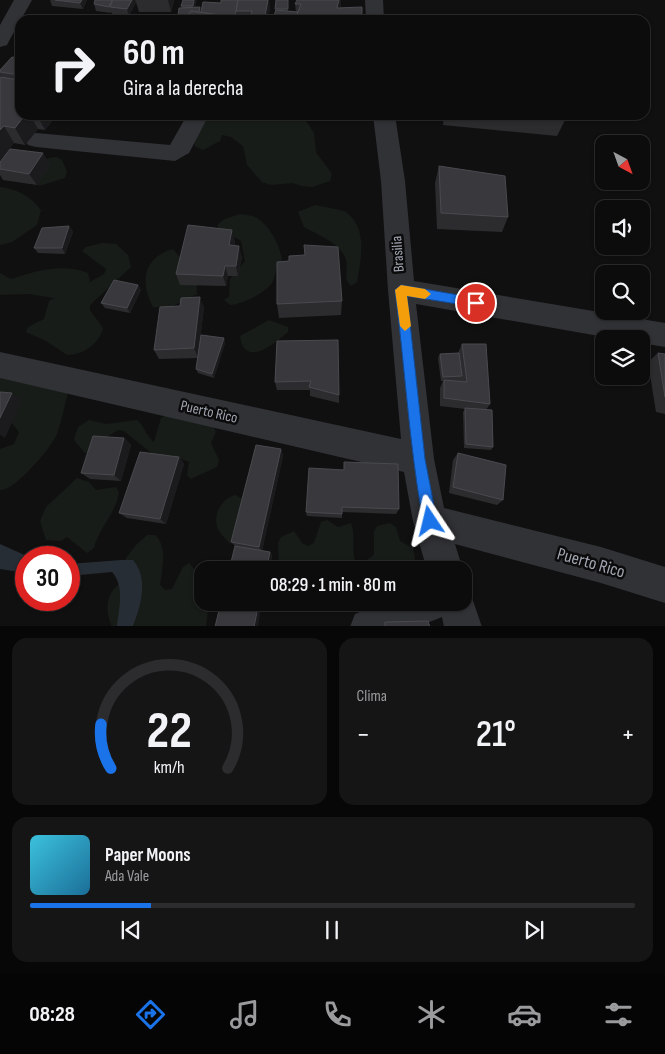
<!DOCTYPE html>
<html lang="es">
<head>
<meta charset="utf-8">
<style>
	body { margin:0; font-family:"Sofia Sans Condensed",sans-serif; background:#151516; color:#f1f3f6; height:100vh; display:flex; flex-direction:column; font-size:19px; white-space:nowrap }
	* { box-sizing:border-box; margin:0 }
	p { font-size:16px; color:#9a9b9d }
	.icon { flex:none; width:28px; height:28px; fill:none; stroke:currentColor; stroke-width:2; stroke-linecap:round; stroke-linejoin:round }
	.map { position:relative; height:626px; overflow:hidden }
	.sheet { display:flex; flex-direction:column; gap:12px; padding:12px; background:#070707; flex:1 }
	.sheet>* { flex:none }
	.banner { position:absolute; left:15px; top:15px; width:635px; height:105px; border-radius:15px; box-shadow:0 1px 4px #0004,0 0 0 1px #2c2c2e; background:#0c0c0d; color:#f1f3f6; overflow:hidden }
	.needle { width:32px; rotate:139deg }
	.buttons { position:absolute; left:595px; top:135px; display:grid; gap:10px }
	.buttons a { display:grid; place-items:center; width:55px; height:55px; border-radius:10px; background:#0c0c0d; box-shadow:0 1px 4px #0004,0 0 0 1px #2c2c2e; font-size:25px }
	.speed { position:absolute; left:15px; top:546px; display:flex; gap:10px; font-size:25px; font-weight:700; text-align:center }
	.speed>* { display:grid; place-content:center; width:65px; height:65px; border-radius:50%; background:#0c0c0d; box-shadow:0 1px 4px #0004,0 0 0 1px #2c2c2e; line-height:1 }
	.speed .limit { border:8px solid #d22; background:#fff; color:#111 }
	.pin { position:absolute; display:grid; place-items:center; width:42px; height:42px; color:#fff; margin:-21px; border:2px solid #fff; border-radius:50%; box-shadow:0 1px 5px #0007 }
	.me { position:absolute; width:55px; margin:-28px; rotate:350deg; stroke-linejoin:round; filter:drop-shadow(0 0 4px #0008) }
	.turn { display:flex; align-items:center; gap:18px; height:105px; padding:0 25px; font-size:22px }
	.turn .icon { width:65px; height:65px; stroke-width:2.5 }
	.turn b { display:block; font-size:35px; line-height:42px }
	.big { font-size:38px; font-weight:600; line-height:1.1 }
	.sheet .widget { flex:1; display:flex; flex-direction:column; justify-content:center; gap:8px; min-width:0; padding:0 18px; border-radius:15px; background:#151516 }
	.sheet .dial { align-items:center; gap:0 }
	.dial svg { height:130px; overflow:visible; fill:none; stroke:#2c2c2e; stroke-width:7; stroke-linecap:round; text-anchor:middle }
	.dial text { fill:#f1f3f6; stroke:none }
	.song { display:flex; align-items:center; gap:15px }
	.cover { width:60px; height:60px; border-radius:8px; background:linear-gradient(135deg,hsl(190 70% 55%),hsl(200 70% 35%)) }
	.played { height:5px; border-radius:2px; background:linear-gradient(90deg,#1a73e8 20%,#2c2c2e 20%) }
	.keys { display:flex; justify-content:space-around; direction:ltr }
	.heat { display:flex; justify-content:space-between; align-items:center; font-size:28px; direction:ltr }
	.sheet .tiles { flex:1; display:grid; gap:12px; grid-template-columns:1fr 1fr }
	.widget:last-child { grid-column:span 2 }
	.trip { position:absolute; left:194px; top:561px; width:278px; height:50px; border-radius:15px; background:#0c0c0d; box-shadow:0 1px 4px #0004,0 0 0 1px #2c2c2e; font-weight:600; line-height:50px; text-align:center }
	.tab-bar { display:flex; height:80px; justify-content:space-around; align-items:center; background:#050505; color:#9a9b9d }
	.tab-bar .icon { width:35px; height:35px }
	.tab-bar .on { color:#1a73e8 }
	.tab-bar b { font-size:22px; color:#f1f3f6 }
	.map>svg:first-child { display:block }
</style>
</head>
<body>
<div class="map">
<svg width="665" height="627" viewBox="0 0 665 627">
	<rect width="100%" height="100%" fill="#101011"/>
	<!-- green -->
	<path fill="#171c18" d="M205,115H302L314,133L316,152L332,174L330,181L312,187L301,186L293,183L271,185L262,182L247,165L243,146L231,137L222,135L220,141L203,150L195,146L192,134Z
		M56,157L62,160L67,171L65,178L39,186L30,176C33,164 44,158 56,157Z
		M0,187C17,189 30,196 41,210L37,225L12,242L0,245Z
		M315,205C322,207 340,209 346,212C368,228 361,259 357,282L351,286C342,278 349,269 346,260C341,243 318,235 304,227L298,212Z
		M240,214C244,215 251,215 255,217C269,224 280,245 282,260C276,267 276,273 273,281C267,293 242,304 230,305L224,300L229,297L230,279L245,261L241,241L218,228V224L225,219Z
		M102,243L116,244L128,255L131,267L90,305V310L103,328C99,344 83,355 67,355L46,341L26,332L28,327L44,319L49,301L54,298L29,294L0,295V273L11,279C36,271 62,263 88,273L90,281L88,283L104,274L106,269L82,251L86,247Z
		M173,249L196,276L197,294L171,307H153C139,282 144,257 173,249Z
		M269,320L288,327V332C276,342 245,370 240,336Z
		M0,366L69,388C65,403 62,420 57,434C52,447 14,492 0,490V449L14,444L19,432L0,409Z
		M178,408L205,415L216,431L211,443L219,460L217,467L191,479L187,475L189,462L171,455L155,456L124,431L118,430L107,437L105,443L92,452L85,453L74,440L78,427L89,420L106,424L137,420C145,426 145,435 154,442L161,418Z
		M77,478L89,482L96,490L116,487L119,492C116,514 99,527 94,548L87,553L67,537L61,541L46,540L40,521L46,507Z
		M235,495L241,498L244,504L230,544C227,540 222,536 219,531C211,517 221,499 235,495Z
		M327,520L338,527L351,523C356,535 351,548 355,560L362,563L374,555V531L377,526L390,523L396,527L400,541L413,548L417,570H279L278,543L281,537L294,531L302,543L308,546L314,543L321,522Z
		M147,535H155C168,546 162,570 160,585L165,590L172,589L183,567L189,563L194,569L202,571V602L209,603L206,626L112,627C104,609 106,592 123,581L126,558L136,545Z"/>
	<!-- water -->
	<path fill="#272d34" d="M0,544L29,557L26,558V573L0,569Z
		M121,560H133C149,579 141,605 133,626H117C119,609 125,586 112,572L69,576V564Z"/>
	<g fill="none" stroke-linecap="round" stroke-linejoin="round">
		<!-- minor -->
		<path fill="#313236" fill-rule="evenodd" d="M14,0H32L9,41L7,45L0,47V25Z
			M365,0H383L384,20H366Z
			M187,115H209L189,153L175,161L36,147L28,145L25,140L28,135L36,133L170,145Z
			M373,115H395L405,181L414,281L665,323V347L641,343V339H616L416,304L434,459L444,508L601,547L665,567V603L601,583L455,544L463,570L462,571L427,570L413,521L404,472L0,378V352L401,439L388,290L381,181Z
			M462,586L469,589L482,627H444L442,617L417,627H350L355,614L383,602H462Z"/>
	</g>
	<!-- wall -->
	<path fill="#2c2c2f" d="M50,0H87L83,9L52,6Z
		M95,0H174V1L171,12H139L136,2L129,16L112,14V12L111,13L96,11L94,4Z
		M183,0L195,7H200L201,12L270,7L268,20H237V18L236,20H179L178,16L182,8L181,6Z
		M276,0H288V11L296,12L295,4H341L340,8L362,20H273V18L275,12Z
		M20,58V115H57L45,130L38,129L25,145L14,143L0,160V77H1L0,75V70Z
		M96,115H113L111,117Z
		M444,115H564L565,120L557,136L443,125Z
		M43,153L50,165L37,185L3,180L0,175V162Z
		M439,166L508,217L502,232L437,229L435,183Z
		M69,226L73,232L65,254L38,253L34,248Z
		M235,241L234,246L242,257L238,276H228L226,286L180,285L176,274Z
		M305,255L342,301L341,315L279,318L277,304L289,261Z
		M138,285L141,290L130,313L105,308L101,303Z
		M204,307L200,340L224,338L225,343L214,378L198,373L196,369L198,358L159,359L154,350Z
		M277,341L339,395V403L310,396V390H277L275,382Z
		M462,344L490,404L486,410L493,447L491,450L464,448L463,412L465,409L440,406V388L443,381H441L438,358L440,354L458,353Z
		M658,353L665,354V414L656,412L648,362Z
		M124,438L131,445L121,481L90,479L81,473Z
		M281,449L283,456L262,551L270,552L272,556L269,570H229L235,546L231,542Z
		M458,453L503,500L497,505L449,493L453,460Z
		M179,457L184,464L166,524L127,518L119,513Z
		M309,468L399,509L396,514L342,512V518L307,516L306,512Z"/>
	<!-- shaded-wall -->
	<path fill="#1b1b1d" d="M82,0H87L83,9L80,3Z
		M132,0H135L136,2L129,16L127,9Z
		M168,0H174L171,12Z
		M194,0H197L194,12L193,6Z
		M268,0H269L270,7L268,20H266L265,16Z
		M339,0H341V4L337,20V8Z
		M236,12L237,18L236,20H234Z
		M25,115H30L38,129L25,145L15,128Z
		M37,115H57L45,130Z
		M4,126L14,143L0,160V130Z
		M43,153L50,165L37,185L29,174Z
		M69,226L73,232L65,254L62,248Z
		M232,230L235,241L232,256L229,245Z
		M239,246L242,257L238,276L236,266Z
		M225,266L228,276L226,286L223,276Z
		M138,285L141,290L130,313L127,308Z
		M200,297L204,307L198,358L194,348Z
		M224,338L225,343L214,378L212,374Z
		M12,393L22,401L5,438L0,435V418Z
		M124,438L131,445L121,481L114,475Z
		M281,449L283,456L262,551L259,547Z
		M179,457L184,464L166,524L160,519Z
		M270,552L272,556L269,570H266Z
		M259,602H262L258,627H254Z"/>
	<!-- building -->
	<path fill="#39393d" stroke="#494a4f" d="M55,0H82L80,3Z
		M95,0H112L109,7L94,4Z
		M113,0H132L127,9L110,7Z
		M183,0H194L193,6H181Z
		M221,0H238L236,11L234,19L225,18V16L201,12L203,2L221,3Z
		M238,0H268L265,16H251L252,11H236Z
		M276,0H288V9H275Z
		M297,0H339L337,8L362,7V20H295L301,4H295Z
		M200,7L199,12L191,11L187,16H178L179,8Z
		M276,10L298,12L295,20L273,18Z
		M191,11L225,16L222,20H185Z
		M12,57L20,58V75L0,72V70Z
		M0,77L20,80V115H25L15,128L4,126L0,130Z
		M518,115H564L565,120Z
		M10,149L43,153L29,174L0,169V162Z
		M439,166L505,176L508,217L441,213Z
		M188,225L232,230L229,245L239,246L236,266H225L223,276L176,274Z
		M69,226L62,248H34L42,228Z
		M304,245L338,247L342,301L277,304V262L289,261V256L305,255Z
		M114,280L138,285L127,308L101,303Z
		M200,297L194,348L154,350L160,307L180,306L181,298Z
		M201,335L224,338L212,374L196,369Z
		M338,340L339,395L309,387L311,381L275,382L277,341Z
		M462,344H486L490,404L444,398V380L467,382Z
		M459,353L462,376L443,377L440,354Z
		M658,353L665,354V397Z
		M0,392L12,393L0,418Z
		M465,408L492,410L493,447L466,444Z
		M93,436L124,438L114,475L81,473Z
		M256,445L281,449L259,547L231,542Z
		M140,452L179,457L160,519L119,513Z
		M458,453L506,465L503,500L453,487Z
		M344,462L398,464L399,509L342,507V514L306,512L309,468L344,470Z
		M235,546L270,552L266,570H229Z
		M221,602H259L254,627H215Z
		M428,621L430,627H385V622Z"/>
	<!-- route -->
	<path fill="#1a73e8" stroke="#114b97" d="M401,285L476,298L482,303L476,307L407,296L425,459L437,521L435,526L430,528L425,526L423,521C409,444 405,367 395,290Z"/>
	<!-- slow -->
	<path fill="#f59e0b" d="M401,285L425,289L431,294L425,299L407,296L411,326L405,331L400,326L395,290Z"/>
	<g text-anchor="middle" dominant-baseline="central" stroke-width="5" stroke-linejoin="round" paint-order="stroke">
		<!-- street labels -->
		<g font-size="15" fill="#a2a6b1" stroke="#0b0b0c">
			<text transform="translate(398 254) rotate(-94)">Brasilia</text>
			<text transform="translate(209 412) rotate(13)">Puerto Rico</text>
		</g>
		<!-- near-street labels -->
		<g font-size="18" fill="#a2a6b1" stroke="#0b0b0c">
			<text transform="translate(591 563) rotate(16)">Puerto Rico</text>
		</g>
	</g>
</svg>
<div class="buttons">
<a><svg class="needle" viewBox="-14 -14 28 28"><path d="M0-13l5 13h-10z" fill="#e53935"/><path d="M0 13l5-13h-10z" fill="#9a9b9d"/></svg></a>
<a><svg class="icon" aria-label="sound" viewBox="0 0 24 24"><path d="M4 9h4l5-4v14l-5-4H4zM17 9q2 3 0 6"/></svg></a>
<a><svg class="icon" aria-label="search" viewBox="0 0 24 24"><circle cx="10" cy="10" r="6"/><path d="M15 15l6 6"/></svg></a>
<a><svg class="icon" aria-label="layers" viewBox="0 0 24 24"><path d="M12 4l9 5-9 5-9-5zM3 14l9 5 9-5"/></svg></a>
</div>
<div class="speed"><div class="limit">30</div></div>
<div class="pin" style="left:476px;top:303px;background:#d93025"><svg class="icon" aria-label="arrive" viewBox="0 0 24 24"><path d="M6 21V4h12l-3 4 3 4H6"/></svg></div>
<svg class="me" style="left:430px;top:521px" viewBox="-20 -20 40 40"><path d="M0-17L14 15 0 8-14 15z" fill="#1a73e8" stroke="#fff" stroke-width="4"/></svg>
<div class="trip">08:29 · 1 min · 80 m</div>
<div class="banner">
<div class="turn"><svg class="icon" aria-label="right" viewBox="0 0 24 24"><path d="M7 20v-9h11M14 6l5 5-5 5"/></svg><div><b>60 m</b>Gira a la derecha</div></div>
</div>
</div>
<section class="sheet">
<div class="tiles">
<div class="widget dial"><svg viewBox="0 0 100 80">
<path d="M14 69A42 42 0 1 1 86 69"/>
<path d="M14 69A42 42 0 0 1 8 42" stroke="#1a73e8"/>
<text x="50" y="56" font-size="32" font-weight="700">22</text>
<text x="50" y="72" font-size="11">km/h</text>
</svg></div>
<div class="widget"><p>Clima</p>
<div class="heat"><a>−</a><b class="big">21°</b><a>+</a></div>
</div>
<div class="widget">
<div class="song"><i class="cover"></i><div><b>Paper Moons</b><p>Ada Vale</p></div></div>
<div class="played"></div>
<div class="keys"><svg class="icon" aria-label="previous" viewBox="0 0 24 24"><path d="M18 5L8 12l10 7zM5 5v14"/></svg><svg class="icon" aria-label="pause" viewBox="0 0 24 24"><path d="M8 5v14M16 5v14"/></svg><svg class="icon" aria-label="next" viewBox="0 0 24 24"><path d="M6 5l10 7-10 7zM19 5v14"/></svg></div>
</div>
</div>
</section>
<nav class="tab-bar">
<b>08:28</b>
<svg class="icon on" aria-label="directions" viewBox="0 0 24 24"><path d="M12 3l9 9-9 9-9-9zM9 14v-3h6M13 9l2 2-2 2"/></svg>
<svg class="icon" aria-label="music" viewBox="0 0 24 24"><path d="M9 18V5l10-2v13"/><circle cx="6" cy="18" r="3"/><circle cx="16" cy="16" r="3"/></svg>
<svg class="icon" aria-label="phone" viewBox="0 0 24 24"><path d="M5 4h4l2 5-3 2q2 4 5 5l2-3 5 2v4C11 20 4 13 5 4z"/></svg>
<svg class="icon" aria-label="climate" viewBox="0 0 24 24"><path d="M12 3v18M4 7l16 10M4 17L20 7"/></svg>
<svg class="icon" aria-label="car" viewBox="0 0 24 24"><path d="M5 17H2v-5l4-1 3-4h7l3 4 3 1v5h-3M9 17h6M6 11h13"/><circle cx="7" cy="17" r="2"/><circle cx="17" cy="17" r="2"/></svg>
<svg class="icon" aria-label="filters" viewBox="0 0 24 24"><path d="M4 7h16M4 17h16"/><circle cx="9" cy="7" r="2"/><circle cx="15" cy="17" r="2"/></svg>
</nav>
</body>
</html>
